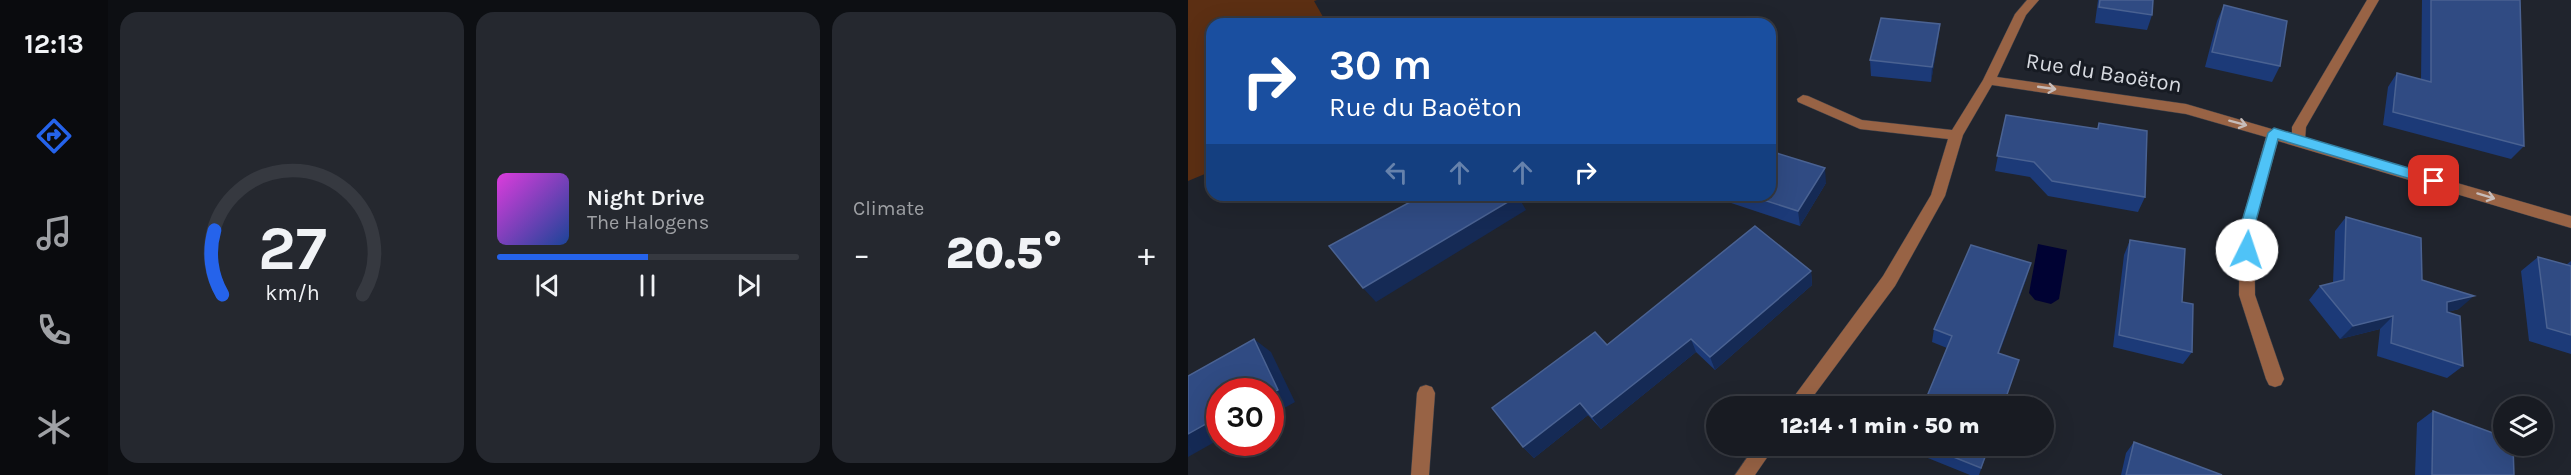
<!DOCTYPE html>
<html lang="en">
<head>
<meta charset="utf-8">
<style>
	body { margin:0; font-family:Karla,sans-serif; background:#25282f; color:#f1f3f6; height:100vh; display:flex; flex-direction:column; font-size:22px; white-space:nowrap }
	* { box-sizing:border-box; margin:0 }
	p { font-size:20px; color:#9fa1a5 }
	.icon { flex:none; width:33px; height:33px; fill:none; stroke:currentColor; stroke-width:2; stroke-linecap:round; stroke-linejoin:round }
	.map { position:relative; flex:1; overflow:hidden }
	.side { display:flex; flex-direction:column; gap:12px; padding:12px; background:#0d0f13; width:1080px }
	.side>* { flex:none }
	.guide { position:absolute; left:18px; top:18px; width:570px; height:183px; border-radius:18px; box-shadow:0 6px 24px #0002,0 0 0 2px #363940; background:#1a4fa0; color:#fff; overflow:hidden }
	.fabs { position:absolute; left:1305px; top:396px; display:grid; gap:12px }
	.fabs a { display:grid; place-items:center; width:60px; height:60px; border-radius:50%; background:#181b22; box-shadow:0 6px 24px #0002,0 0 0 2px #363940; font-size:30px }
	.speed { position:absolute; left:18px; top:378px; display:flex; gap:12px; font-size:30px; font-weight:700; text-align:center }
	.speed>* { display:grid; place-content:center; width:78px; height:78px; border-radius:50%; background:#181b22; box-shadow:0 6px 24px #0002,0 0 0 2px #363940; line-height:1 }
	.speed .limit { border:9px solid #d22; background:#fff; color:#111 }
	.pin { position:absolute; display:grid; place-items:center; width:51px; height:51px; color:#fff; margin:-26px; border-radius:12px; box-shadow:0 3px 9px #0006 }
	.me { position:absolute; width:66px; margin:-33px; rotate:4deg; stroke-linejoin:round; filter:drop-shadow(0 0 4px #0008) }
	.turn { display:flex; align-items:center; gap:21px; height:126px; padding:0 24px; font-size:27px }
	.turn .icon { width:78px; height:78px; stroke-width:2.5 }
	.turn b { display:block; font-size:42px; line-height:51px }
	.lanes { display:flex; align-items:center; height:57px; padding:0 24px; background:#0003; justify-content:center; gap:30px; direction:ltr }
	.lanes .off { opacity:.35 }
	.big { font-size:45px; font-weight:800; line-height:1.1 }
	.side .widget { flex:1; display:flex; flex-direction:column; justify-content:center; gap:9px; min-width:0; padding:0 21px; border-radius:18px; background:#25282f }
	.side .dial { align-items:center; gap:0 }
	.dial svg { height:156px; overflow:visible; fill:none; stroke:#363940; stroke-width:7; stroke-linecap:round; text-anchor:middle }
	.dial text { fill:#f1f3f6; stroke:none }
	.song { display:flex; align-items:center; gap:18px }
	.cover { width:72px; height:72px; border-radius:9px; background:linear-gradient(135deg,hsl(300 70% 55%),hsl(220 70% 35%)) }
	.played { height:6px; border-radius:3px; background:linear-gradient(90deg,#2563eb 50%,#363940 50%) }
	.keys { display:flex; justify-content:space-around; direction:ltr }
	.heat { display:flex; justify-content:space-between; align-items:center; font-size:33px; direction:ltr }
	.side .tiles { flex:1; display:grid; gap:12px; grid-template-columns:repeat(3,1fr) }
	.trip { position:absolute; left:518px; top:396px; width:348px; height:60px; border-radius:30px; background:#181b22; box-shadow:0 6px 24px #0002,0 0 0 2px #363940; font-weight:800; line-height:60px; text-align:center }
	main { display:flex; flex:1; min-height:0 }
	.menu { display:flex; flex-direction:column; width:108px; justify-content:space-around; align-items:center; background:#0a0b0e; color:#9fa1a5 }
	.menu .icon { width:42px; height:42px }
	.menu .current { color:#2563eb }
	.menu b { font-size:27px; color:#f1f3f6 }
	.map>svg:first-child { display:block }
</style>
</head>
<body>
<main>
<nav class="menu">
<b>12:13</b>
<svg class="icon current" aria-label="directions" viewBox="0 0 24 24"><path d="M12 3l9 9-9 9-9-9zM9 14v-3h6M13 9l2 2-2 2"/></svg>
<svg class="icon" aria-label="music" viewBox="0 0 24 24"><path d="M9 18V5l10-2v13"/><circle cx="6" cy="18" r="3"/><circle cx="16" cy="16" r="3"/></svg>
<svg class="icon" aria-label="phone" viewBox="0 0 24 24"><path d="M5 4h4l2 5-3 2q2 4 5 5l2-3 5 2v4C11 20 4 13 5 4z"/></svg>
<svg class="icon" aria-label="climate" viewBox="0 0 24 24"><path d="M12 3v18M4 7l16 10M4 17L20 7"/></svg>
</nav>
<section class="side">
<div class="tiles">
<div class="widget dial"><svg viewBox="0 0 100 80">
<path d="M14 69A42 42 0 1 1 86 69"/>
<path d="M14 69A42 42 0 0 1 10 36" stroke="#2563eb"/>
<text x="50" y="56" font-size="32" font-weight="700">27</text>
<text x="50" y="72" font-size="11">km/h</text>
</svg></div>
<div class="widget">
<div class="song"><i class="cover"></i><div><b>Night Drive</b><p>The Halogens</p></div></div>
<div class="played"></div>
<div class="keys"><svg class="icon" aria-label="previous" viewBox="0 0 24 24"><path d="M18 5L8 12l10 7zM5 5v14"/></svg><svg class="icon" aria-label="pause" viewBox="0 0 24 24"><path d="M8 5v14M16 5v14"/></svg><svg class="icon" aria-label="next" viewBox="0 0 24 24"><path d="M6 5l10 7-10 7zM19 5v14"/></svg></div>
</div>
<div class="widget"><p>Climate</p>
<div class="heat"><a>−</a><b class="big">20.5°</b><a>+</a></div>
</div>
</div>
</section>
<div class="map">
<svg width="1383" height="475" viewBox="0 0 1383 475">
	<rect width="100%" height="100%" fill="#20242d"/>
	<!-- green -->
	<path fill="#5c2f13" d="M0,0H129L126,1L139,24H24V171L0,181Z"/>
	<!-- water -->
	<path fill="#000233" d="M850,244L879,250L871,299L863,304L847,300L841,293Z"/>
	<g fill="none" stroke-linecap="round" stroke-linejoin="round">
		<defs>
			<path id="minor" d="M839,0H851L838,15L809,77L998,104L1104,135V127L1179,0H1191L1118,127L1117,139L1383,216V228L1090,141L1066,228L1067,295L1096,379L1093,385L1087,387L1081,385L1078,379L1051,295L1052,228L1078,137L998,114L804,85L775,135L757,196L707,286L618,406H599L695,276L743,195L760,139L672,129L610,102L609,99L615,95L620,96L674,120L764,130L795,80L827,14Z
				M238,385L244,387L247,393L241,475H223L229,393L232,387Z
				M567,446H587L567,475H547Z"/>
		</defs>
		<!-- minor casing -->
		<use href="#minor" stroke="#3d414a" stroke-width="1"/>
		<!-- minor -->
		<use href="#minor" fill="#986345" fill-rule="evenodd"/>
	</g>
	<!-- wall -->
	<path fill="#1c3a78" d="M910,0H965L964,15L959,30L907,23Z
		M1234,0H1332L1336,146L1323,159L1195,125L1200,87L1209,73L1233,80Z
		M1036,5L1092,66L1084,82L1017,67L1029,21Z
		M752,24L750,40L743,82L683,76L682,60Z
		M818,115L909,129L911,123L957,197L950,212L860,196L842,177L807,171Z
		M638,183L612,226L519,195H582Z
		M1158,217L1234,280L1271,309L1259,312L1275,366L1259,378L1189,356L1192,329L1152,339L1121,300L1132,286L1145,283L1147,231Z
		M942,240L994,302L1004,352L995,364L925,347L936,255Z
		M1350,257L1378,265L1383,261V354L1341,341L1333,271Z
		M623,271L624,285L527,370L508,352L413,429L400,415L346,458L335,447L419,345Z
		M839,277L811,353L831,360L815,406H735L759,348L744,342L746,329Z
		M1245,411L1326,475H1227L1229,423Z
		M946,442L1034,475H933L938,453Z
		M721,446H801L791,475H782L720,450Z"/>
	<!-- shaded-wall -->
	<path fill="#152a55" d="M752,24L750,40L743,82L744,67Z
		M637,168L638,183L612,226L610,211Z
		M326,195H336L331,198L338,210L188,302L175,288Z
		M843,263L839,277L807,365L810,353Z
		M623,271L624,285L527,370L522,357Z
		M1286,296L1271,309L1244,316L1259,302Z
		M1205,316L1192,329L1152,339L1165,326Z
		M66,339L83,352L107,402L82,416V394Z
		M503,339L508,352L413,429L404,417Z
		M392,403L400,415L346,458L335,447Z
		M32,416V439L0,457V434Z"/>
	<!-- building -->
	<path fill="#304b83" stroke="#4a6292" stroke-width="1.5" d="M912,0H965L964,15L911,7Z
		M1243,0H1332L1336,146L1205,112L1209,73L1243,82Z
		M1036,5L1099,21L1092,66L1024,52Z
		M693,18L752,24L744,67L682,60Z
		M818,115L910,129L911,123L959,131L957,197L864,181L846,162L809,156Z
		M582,151L637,168L610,211L560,195H582Z
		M235,195L330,196L175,288L141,246Z
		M1158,217L1233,238L1234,280L1286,296L1259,302V312L1272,316L1275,366L1203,343L1205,316L1165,326L1132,286L1156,280Z
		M567,226L623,271L522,357L503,339L404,417L392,403L335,447L304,408L407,332L419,345Z
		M942,240L997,249L994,302L1005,304L1004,352L931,335Z
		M783,245L843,263L810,353L831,360L815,406H735L764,336L746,329Z
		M1350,257L1383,266V335L1359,328Z
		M66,339L90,390L82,394V392H32V416L0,434V376Z
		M1245,411L1316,437V446H1325L1326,475H1244Z
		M946,442L1034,475H938Z
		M738,446H801L793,468Z"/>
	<!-- one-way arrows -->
	<defs><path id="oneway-shaft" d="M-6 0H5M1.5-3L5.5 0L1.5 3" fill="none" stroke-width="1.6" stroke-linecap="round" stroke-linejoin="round" transform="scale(1.5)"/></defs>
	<g stroke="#c7bcb9">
		<use href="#oneway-shaft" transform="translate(859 88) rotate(8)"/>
		<use href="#oneway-shaft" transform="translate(1050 123) rotate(15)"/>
		<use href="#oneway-shaft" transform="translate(1298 196) rotate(17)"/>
	</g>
	<!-- route -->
	<path fill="#4fc3f7" stroke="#337fa1" stroke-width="1.5" d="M1086,128L1251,177L1253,181L1246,186L1090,139L1066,228V250L1059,255L1052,250V228L1080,133Z"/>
	<g text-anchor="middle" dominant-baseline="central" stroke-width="6" stroke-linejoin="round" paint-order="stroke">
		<!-- street labels -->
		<g font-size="22" fill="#d7dae0" stroke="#171b23">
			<text transform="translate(916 73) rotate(9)">Rue du Baoëton</text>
		</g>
	</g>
</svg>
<div class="fabs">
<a><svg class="icon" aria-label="layers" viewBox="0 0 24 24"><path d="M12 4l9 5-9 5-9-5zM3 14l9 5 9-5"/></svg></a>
</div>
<div class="speed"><div class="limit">30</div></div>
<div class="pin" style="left:1246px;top:181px;background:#d93025"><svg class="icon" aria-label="arrive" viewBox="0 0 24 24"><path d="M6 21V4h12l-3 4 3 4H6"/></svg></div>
<svg class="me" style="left:1059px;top:250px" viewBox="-20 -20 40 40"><circle r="19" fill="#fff"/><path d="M0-13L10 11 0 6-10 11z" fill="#4fc3f7"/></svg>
<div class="trip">12:14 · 1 min · 50 m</div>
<div class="guide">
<div class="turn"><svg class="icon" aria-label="right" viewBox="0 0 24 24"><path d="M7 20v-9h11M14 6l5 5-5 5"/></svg><div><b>30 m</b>Rue du Baoëton</div></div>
<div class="lanes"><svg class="icon off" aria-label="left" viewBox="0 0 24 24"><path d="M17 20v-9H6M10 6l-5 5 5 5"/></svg><svg class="icon off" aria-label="ahead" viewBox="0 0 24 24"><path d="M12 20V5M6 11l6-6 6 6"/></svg><svg class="icon off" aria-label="ahead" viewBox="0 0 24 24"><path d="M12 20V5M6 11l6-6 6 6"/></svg><svg class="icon" aria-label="right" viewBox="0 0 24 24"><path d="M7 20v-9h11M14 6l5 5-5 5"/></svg></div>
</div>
</div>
</main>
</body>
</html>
